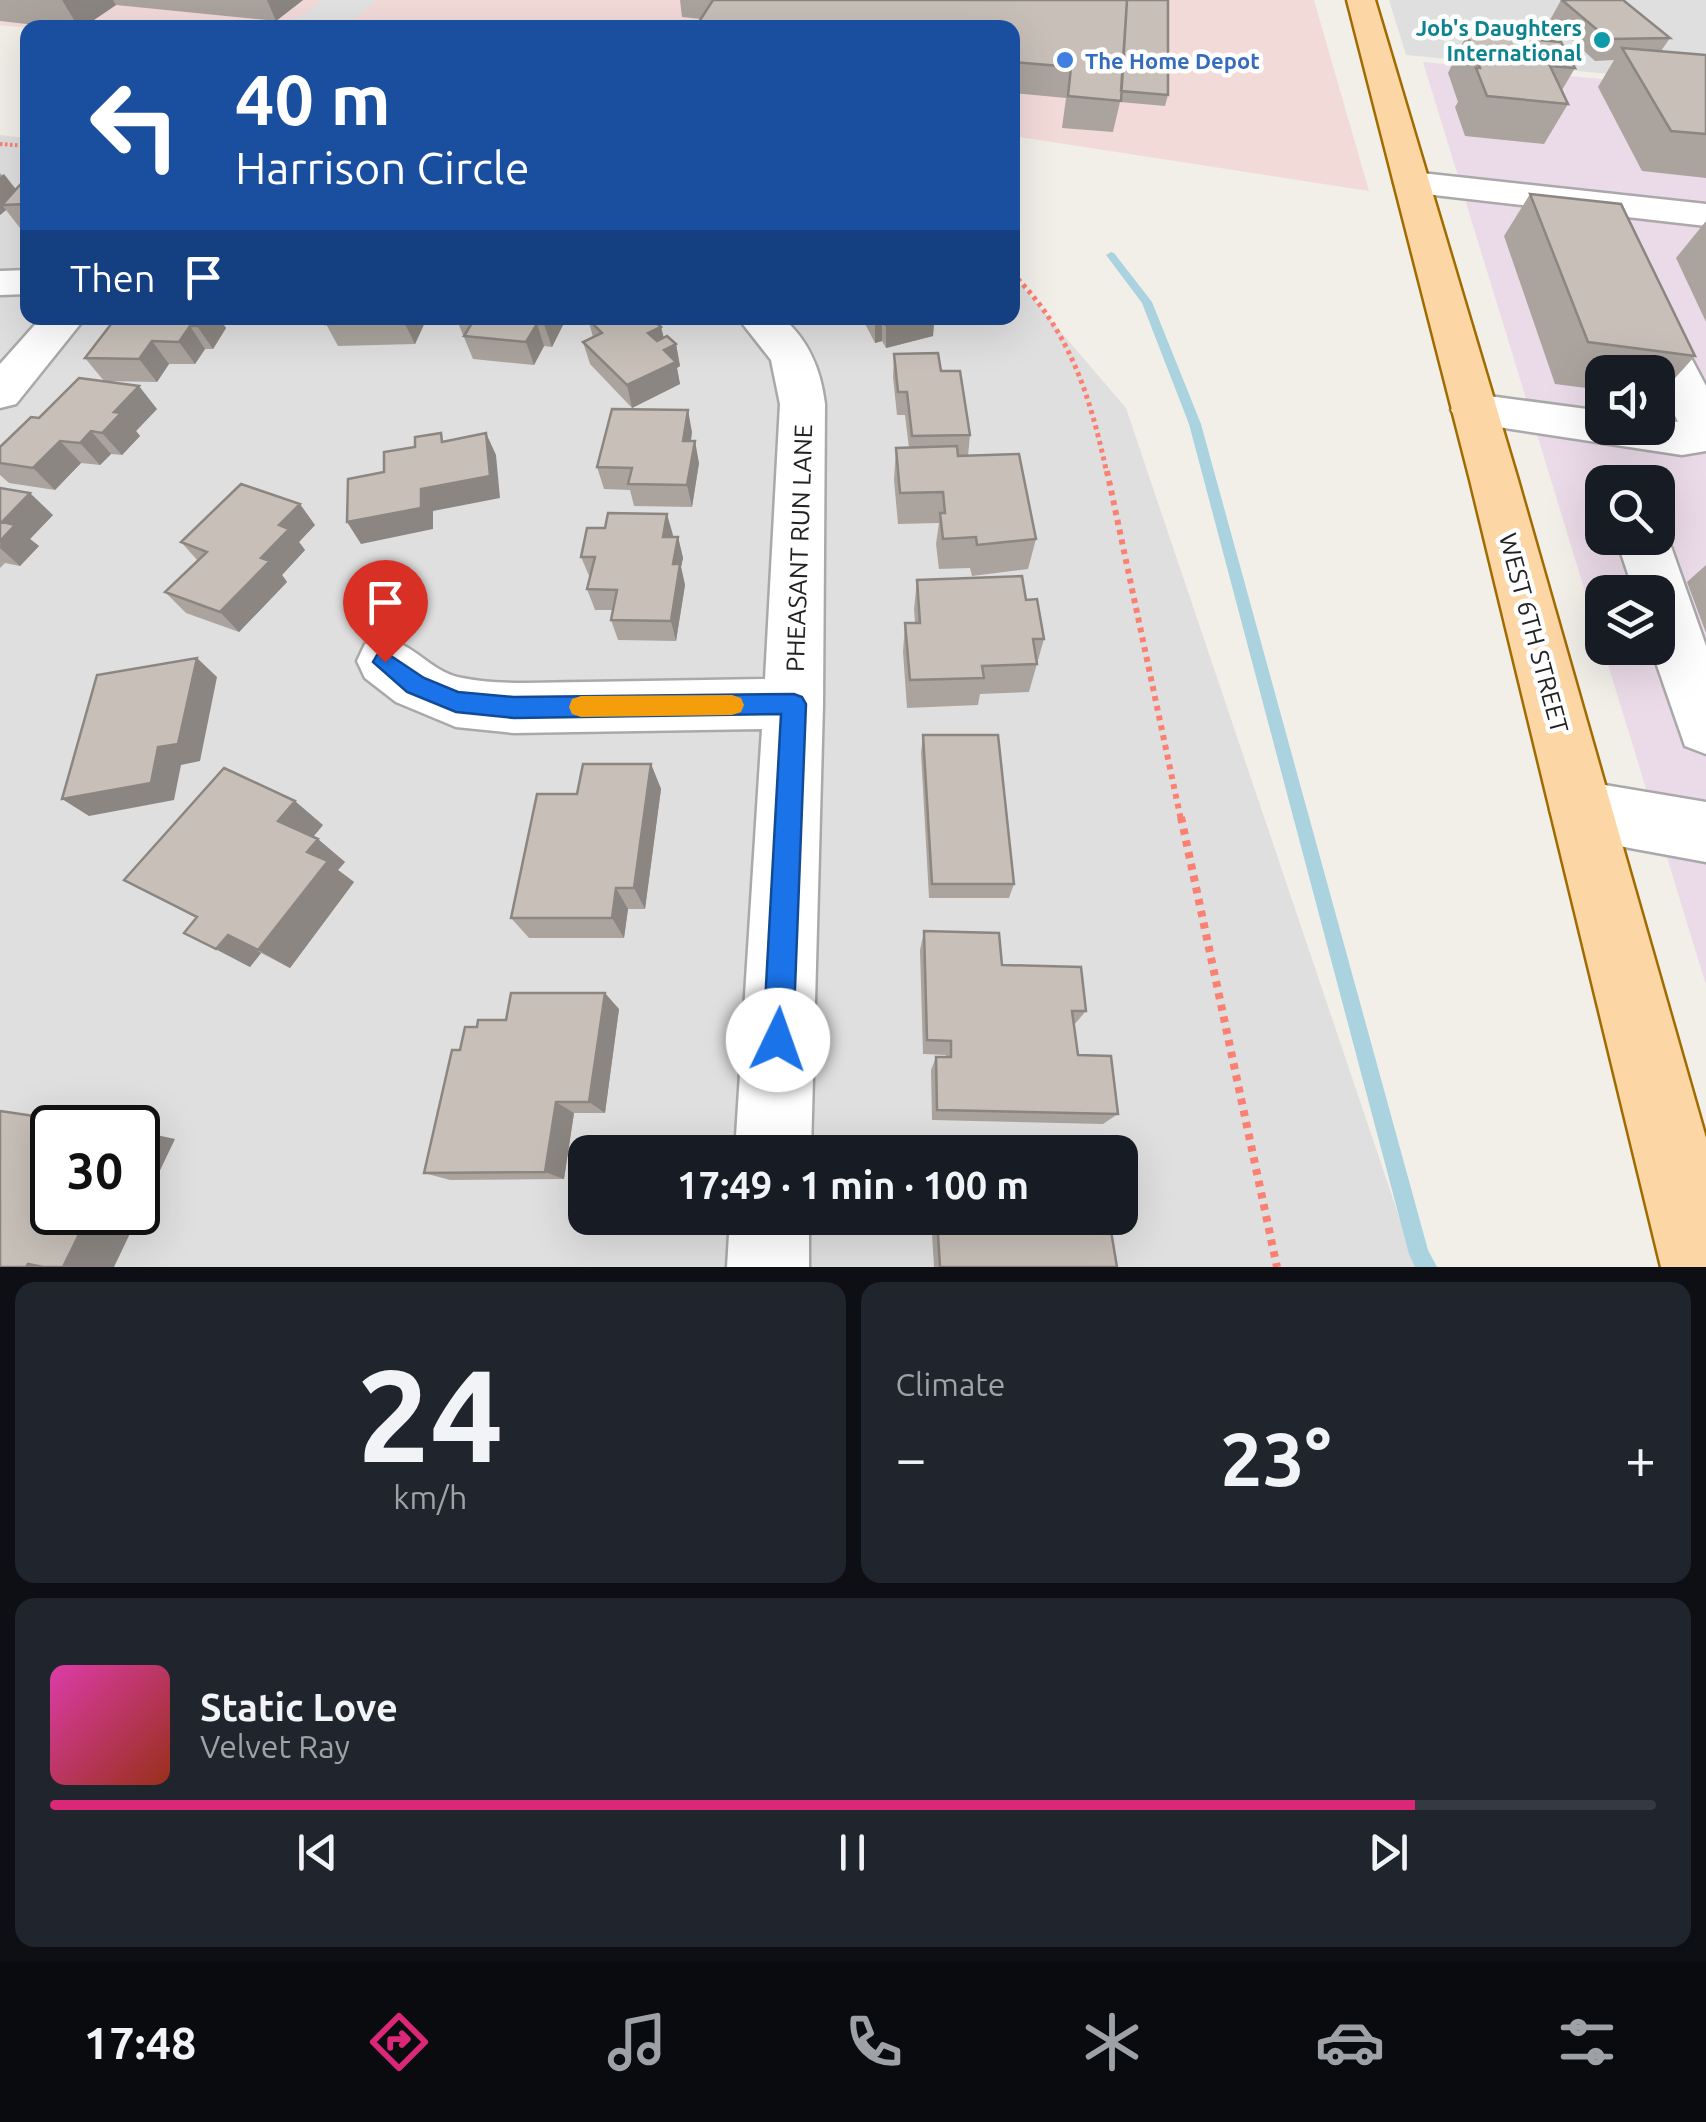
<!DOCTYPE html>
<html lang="en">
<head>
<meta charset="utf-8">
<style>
	body { margin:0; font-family:Ubuntu,sans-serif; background:#20242c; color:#f1f3f6; height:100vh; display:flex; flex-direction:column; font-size:38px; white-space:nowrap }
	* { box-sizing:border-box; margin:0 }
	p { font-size:32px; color:#9ea1a6 }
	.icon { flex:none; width:55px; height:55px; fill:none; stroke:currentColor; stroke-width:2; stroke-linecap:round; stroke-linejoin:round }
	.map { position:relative; height:1267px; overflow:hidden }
	.drawer { display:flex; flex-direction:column; gap:15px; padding:15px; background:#0d0f14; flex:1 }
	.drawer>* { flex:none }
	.guide { position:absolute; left:20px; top:20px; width:1000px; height:305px; border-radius:20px; box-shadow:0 10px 40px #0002; background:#1a4fa0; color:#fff; overflow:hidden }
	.controls { position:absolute; left:1585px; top:355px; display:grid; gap:20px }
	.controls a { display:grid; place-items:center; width:90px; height:90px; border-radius:20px; background:#171b24; box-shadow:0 10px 40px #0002; font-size:50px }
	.speed { position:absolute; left:30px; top:1105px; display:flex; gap:20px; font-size:50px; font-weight:700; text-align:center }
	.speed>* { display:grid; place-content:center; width:130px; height:130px; border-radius:50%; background:#171b24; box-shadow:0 10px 40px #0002; line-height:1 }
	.speed .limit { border:5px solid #111; border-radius:15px; background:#fff; color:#111 }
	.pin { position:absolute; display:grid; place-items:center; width:85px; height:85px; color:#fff; margin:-102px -42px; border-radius:50% 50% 50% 0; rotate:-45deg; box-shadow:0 0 10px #0007 }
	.pin .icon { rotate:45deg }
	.me { position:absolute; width:110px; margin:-55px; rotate:3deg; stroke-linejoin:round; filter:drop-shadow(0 0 8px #0008) }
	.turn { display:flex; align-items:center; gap:35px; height:210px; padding:0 50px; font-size:45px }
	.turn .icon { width:130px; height:130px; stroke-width:2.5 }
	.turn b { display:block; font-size:70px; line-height:85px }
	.then { display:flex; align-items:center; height:95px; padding:0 50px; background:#0003; gap:20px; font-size:38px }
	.big { font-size:75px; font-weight:700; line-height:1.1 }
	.drawer .card { flex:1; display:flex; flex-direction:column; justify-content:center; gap:15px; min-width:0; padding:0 35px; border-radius:20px; background:#20242c }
	.drawer .dial { align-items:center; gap:0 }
	.dial b { font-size:130px; line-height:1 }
	.song { display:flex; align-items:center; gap:30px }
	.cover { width:120px; height:120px; border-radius:15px; background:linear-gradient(135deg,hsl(320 70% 55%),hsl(10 70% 35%)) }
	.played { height:10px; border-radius:5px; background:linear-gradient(90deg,#db2777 85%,#363941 85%) }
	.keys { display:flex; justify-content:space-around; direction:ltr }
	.heat { display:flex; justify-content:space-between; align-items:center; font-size:55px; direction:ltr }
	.drawer .tiles { flex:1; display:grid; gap:15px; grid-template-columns:1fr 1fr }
	.card:last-child { grid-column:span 2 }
	.trip { position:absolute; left:568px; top:1135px; width:570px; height:100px; border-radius:20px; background:#171b24; box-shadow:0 10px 40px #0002; font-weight:700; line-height:100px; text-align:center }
	.menu { display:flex; height:160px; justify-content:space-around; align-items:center; background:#090b0e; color:#9ea1a6 }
	.menu .icon { width:70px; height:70px }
	.menu .on { color:#db2777 }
	.menu b { font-size:45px; color:#f1f3f6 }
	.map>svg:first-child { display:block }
</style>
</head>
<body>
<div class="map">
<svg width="1706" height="1267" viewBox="0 0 1706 1267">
	<rect width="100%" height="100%" fill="#f2efe9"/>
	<!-- residential -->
	<path fill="#e0dfdf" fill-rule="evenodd" d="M1389,0H1706V83L1406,55Z
		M0,135L27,138L28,318H1012L1013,276L1126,408L1416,1267H0ZM52,1128H138V1212H52ZM585,1152H1120V1218H585Z"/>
	<!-- commercial -->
	<path fill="#f2dad9" d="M0,0H1314L1369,191L1013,136L1012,28H27L0,25Z"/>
	<!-- industrial -->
	<path fill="#ebdbe8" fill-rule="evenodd" d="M1423,62L1706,89V985L1603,648H1658V592H1602V647ZM1602,372H1658V428H1602ZM1602,482H1658V538H1602Z"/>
	<!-- parking -->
	<path fill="#e2e2e2" d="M322,0H376L349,24L291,19L306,14Z"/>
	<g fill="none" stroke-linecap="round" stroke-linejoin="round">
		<!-- stream -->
		<path fill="#aad3df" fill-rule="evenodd" d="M1111,252L1114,253L1152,302L1201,424L1428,1250L1437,1267H1415L1409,1254L1189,424L1142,303L1106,255Z"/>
		<defs>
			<path id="minor" d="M1412,172L1706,204V226L1399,191L1394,183L1399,175Z
				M28,270V294L0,295V271Z
				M1646,297L1661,301L1706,386V451L1682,455L1458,421L1451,410L1458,399L1474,394L1602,411V428H1658V419L1678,422L1625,310L1631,301Z
				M41,318H85L16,404L0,408V364Z
				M738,318H783C809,341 821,370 825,404L823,704L811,1152H735L762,729L514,733L456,727L396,702L365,678L357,661L365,644C410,629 421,670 462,678C502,686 545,682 586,682C646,681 706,680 765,679L780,404L771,360Z
				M1658,523L1668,538L1706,646V754L1685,746L1651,648H1658V592H1634L1616,538H1658Z
				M1581,781L1706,802V862L1581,839L1559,830L1550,810L1559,790Z
				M730,1218H809V1267H727Z"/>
			<path id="major" d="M1347,0H1375L1518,480L1706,1138V1267H1661L1470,480Z"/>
		</defs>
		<!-- minor casing -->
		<use href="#minor" stroke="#a9a9a9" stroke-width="5"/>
		<!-- major casing -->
		<use href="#major" stroke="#a06b00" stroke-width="5"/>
		<!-- path-far3 -->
		<path stroke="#fa8072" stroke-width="4" stroke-dasharray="2.5 2.5" stroke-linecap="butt" d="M0,144L28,146"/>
		<!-- path-far2 -->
		<path stroke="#fa8072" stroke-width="5" stroke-dasharray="4 4" stroke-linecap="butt" d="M1012,273C1070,331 1090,395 1107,474"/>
		<!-- path-far1 -->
		<path stroke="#fa8072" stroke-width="6" stroke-dasharray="5 5" stroke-linecap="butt" d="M1107,471L1181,820"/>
		<!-- path -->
		<path stroke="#fa8072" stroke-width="8" stroke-dasharray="6 6" stroke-linecap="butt" d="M1181,817L1277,1267"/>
		<!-- minor -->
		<use href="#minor" fill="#fff" fill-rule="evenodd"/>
		<!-- major -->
		<use href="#major" fill="#fcd6a4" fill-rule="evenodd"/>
	</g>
	<!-- wall -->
	<path fill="#aba49e" d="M0,0H303L276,21L116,5L82,28H62L0,21Z
		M680,0H1168V95L1165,106L1120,102L1113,132L1062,128L1066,98L1012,93V28L701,19L682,17Z
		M1561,0L1670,38L1661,51L1706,55V178L1642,171L1598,87L1614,60L1595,61L1550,20Z
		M1467,34L1575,68L1562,90L1568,104L1544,144L1465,136L1455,107L1458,102L1448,73Z
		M0,173L16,189L28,176V227L20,228L6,210L0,215Z
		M1530,194L1695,356L1658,397V372H1602V390L1555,384L1504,236Z
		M1706,221V322L1676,258Z
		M122,318H224L221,321L226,328L213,349H205L195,364H169L157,382L104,381L85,358Z
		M427,318L415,344L338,346L326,324Z
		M456,318H564L565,321L552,347L544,346L534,365L473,359Z
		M862,318H950L934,323L933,336L886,348L882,341L875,343Z
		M588,319L661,327L664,338L676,344L680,366L677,368L680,384L632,408L590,364L583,342L593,337Z
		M894,354L941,371L970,435L968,456L1036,539L1028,569L972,576L970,568L939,569L936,544L939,523L898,524L894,480L896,448H909L905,415H897L893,377Z
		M157,409L136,431L140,436L122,455L111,454L100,465L81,463L55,490L9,483L0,475V447L39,418Z
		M692,432L691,441L699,463L692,507L634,506L630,490L604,489L597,467Z
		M0,488L53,515L30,539L39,546L20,566L5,563L0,568Z
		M315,525L299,542L305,550L282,575L287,582L239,632L186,613L165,592L198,561L181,542Z
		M673,535L672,537H678L683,558L681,567L685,585L676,641L618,640L611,620L613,610H595L587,589L590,578L581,557Z
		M1706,565V633L1687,582Z
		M917,580L1026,600L1044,639L1029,692L980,694L978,705L907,708L903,652L905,623H915L914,609Z
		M923,735L1014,884L1009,898H929L921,753Z
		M651,764L661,789L645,909H628L624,938H529L511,918L577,794Z
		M323,825L313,837L345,862L338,870L354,882L290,968L261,953L250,967L184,933L196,918L124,880Z
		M924,931L1002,965L1086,1011L1074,1025L1078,1055L1118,1114L1103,1124L932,1120L931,1070L936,1057H946V1055L923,1054L920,950Z
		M619,1009L605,1113H574L564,1179L450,1180L424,1173L460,1050L477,1027L506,1020Z
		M931,1218H1022L1023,1228L1117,1267H934Z"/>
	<!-- shaded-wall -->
	<path fill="#8b8681" d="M62,0H113L116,5L82,28H79Z
		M267,0H303L276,21Z
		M4,174L21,196L2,205L6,210L0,215V177Z
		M203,318H224L221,321L226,328L213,349L197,326Z
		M406,318H427L415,344L404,322Z
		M548,318H564L565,321L552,347L544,324Z
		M918,318H950L934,323L933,336L886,348V325Z
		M882,319V341L875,343V320Z
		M537,324L544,346L534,365L526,342Z
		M190,326L205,349L195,364L179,342Z
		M661,327L666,349L676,344L680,366L677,368L680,384L632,408L627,385L648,333Z
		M152,341L169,364L157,382L139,359Z
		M139,386L157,409L136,431L140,436L122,455L102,433L114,412Z
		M688,410L692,432L687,463L683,441Z
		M91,431L111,454L100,465L80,443Z
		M486,433L496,455L500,498L433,511V529L361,544L347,522L421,489Z
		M60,441L81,463L55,490L33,468Z
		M695,441L699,463L692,507L687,485Z
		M30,493L53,515L30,539L39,546L20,566L0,548L2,522Z
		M300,504L315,525L299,542L305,550L282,575L287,582L239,632L220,612L261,558L279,525Z
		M667,514L673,535L669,558L663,537Z
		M678,537L683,558L681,567L685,585L676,641L671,621L673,564Z
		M197,658L217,677L200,761L181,765L174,800L89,816L62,799L158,747Z
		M651,764L661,789L645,909L634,888Z
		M295,801L323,825L307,844L278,821Z
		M318,839L345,862L338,870L354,882L290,968L258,950L307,852Z
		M616,888L628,909L624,938L612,918Z
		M228,935L261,953L250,967L216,949Z
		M605,993L619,1009L605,1113L589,1102Z
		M556,1102L574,1113L564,1179L545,1172Z
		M138,1131L175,1139L114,1267H26L90,1212H138Z"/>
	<!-- building -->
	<path fill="#c7bfb8" stroke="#8b8681" stroke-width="2.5" d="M713,0H1127L1121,101L1068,96L1071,67L1012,62V28H695Z
		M1127,0H1168V95L1121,91Z
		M1562,0H1623L1670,38L1608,39Z
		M1467,34L1561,42L1575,68L1550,66L1568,104L1487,96L1476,68H1480Z
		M1622,48L1706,55V134L1671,131Z
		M28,176V204L2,205Z
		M1530,194L1621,204L1695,356L1588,342Z
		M122,318H203L197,326H190L179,342L152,341L139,359L85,358L115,319H120Z
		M329,318H406L404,322L326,324Z
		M475,318H548L544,324H537L526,342L464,336Z
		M591,318H651L661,327L648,333L657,341L667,336L676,344L664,350L676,362L627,385L583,342L602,333L588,319Z
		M874,318H918L886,325L882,319L875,320Z
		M938,353L941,371H960L970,435L912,436L907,392H898L894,354Z
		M79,378L139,386L114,412L121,413L102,433L91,431L80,443L60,441L33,468L0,463V447L31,417L39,418Z
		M612,409L688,410L683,441H695L687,485L628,484L632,468L597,467Z
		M441,433L442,442L486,433L490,476L421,489V508L347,522L348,479L384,472V452L415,447V437Z
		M957,446L958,456L1019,454L1036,539L977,545L976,537L943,539L940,513H945L943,492L900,493L896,448Z
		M241,484L300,504L279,525L289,529L261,558L270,561L220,612L165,592L207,552L181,542Z
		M0,488L30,493L2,522L15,525L0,541Z
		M608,513L667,514L663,537H678L673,564H680L671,621L611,620L617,590L587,589L595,557H581L587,528H605Z
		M1022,576L1026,600L1037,599L1044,639H1033L1037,664L982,666L984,678L910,680L905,623H920L917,580Z
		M197,658L178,744L158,747L151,783L62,799L97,675Z
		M923,735H998L1014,884H932Z
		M583,764H651L634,888H616L612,918H511L537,794H577Z
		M224,768L295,801L278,821L318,839L307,852L328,861L258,950L228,935L216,949L184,933L197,917L124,880Z
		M924,931L999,933L1002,965L1081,967L1086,1011H1072L1078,1055L1111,1056L1118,1114L937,1110L936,1057H951V1041L927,1040Z
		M511,993H605L589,1102H556L545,1172L424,1173L452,1050H460L465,1027H477L478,1020H506Z
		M0,1111L116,1128H52V1212H90L63,1267H43L28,1264L26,1267H0Z
		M937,1218H1022L1023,1228L1110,1225L1117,1267H940Z"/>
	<!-- route -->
	<path fill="#1a73e8" stroke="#114b97" stroke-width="2.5" d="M385,652L424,678L458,692L514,697L794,694L802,697L806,704L793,1040L789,1051L778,1055L768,1051L763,1040L781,714L514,718L456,712L407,692L373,662L377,655Z"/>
	<!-- slow -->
	<path fill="#f59e0b" d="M732,695L741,698L744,705L741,712L732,715L581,717L572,714L569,707L572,699L581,696Z"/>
	<!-- markers -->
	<circle fill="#0f9aa8" stroke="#fff" stroke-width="4" cx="1602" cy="40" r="10"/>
	<circle fill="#3f7fe0" stroke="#fff" stroke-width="4" cx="1065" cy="60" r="10"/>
	<g text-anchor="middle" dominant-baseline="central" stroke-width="9" stroke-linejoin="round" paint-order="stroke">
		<!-- far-culture labels -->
		<g font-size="22" font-weight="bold" fill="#0d838f" stroke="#fff" text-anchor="end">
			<text x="1582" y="27">Job's Daughters<tspan x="1582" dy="25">International</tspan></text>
		</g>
		<!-- far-shop labels -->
		<g font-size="22" font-weight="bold" fill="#366cbe" stroke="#fff" text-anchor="start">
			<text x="1085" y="60">The Home Depot</text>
		</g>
		<!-- street labels -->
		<g font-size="25" fill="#222" stroke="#fff">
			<text transform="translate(799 548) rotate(-88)">PHEASANT RUN LANE</text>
			<text transform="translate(1534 633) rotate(75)">WEST 6TH STREET</text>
		</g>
	</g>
</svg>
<div class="controls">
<a><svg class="icon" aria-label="sound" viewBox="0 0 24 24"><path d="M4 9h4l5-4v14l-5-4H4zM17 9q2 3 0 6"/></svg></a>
<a><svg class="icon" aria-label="search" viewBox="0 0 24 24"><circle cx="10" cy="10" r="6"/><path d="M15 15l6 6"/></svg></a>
<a><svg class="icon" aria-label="layers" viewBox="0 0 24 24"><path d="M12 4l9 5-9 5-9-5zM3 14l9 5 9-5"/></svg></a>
</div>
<div class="speed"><div class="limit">30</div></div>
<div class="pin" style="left:385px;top:662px;background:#d93025"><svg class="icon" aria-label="arrive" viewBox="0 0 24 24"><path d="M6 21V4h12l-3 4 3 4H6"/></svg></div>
<svg class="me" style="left:778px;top:1040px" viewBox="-20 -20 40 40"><circle r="19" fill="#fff"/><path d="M0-13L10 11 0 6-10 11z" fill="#1a73e8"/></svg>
<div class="trip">17:49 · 1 min · 100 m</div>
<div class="guide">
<div class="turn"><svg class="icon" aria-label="left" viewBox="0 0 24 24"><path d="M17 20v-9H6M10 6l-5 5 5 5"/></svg><div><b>40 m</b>Harrison Circle</div></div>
<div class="then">Then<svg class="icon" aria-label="arrive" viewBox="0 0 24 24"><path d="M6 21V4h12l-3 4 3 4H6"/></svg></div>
</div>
</div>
<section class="drawer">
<div class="tiles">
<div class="card dial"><b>24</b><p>km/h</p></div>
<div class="card"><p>Climate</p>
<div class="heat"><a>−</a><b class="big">23°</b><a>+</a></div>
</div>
<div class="card">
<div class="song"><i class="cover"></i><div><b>Static Love</b><p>Velvet Ray</p></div></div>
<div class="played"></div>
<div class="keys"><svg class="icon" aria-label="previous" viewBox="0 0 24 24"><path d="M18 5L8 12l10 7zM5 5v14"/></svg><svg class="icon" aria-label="pause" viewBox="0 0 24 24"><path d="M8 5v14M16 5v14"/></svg><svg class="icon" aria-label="next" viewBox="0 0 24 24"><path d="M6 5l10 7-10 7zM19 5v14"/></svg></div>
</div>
</div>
</section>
<nav class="menu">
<b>17:48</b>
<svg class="icon on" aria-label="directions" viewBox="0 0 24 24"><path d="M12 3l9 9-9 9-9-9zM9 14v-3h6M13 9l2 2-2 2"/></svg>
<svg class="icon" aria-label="music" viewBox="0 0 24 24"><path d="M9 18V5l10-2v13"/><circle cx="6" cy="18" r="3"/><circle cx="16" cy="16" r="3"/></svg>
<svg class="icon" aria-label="phone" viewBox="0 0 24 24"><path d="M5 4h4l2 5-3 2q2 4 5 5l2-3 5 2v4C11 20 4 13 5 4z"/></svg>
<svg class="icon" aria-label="climate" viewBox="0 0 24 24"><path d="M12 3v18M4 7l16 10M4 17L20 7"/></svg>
<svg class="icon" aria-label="car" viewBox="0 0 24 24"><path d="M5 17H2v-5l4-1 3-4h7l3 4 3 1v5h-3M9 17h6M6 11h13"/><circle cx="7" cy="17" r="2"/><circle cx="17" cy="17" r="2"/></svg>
<svg class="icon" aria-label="filters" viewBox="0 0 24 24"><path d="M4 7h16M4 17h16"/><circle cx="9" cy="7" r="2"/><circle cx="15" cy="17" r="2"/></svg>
</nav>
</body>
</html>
